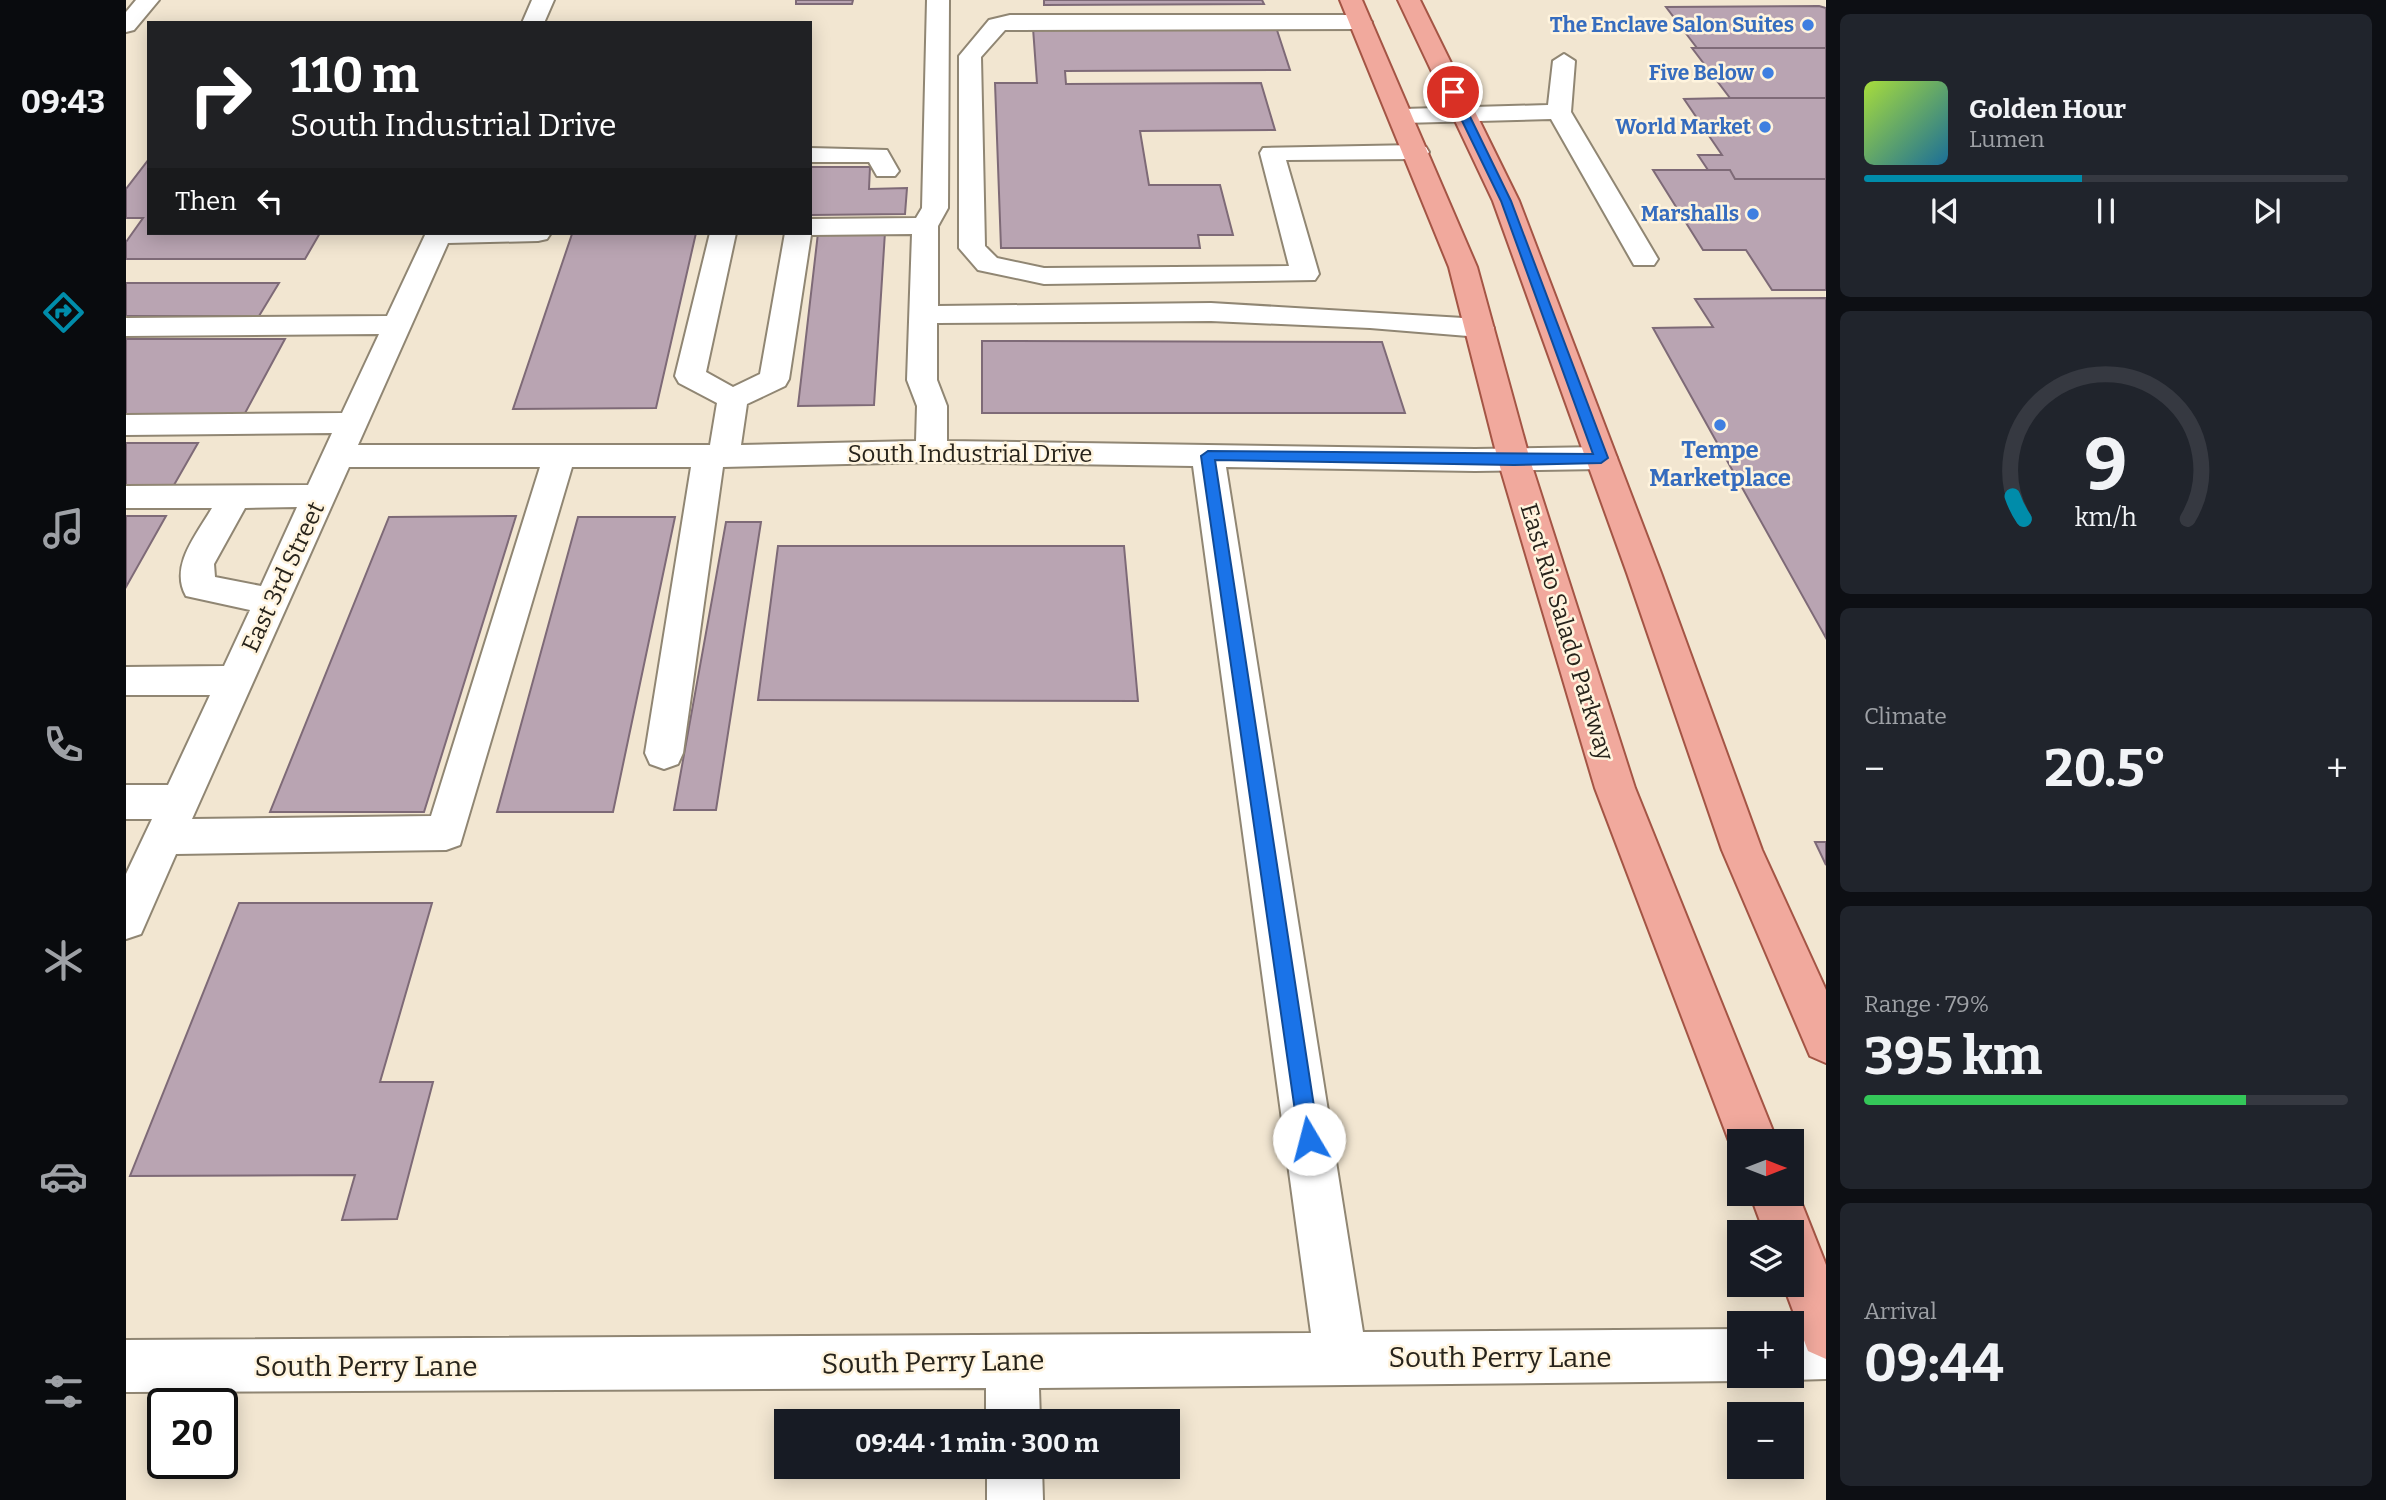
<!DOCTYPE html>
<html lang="en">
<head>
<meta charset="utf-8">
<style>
	body { margin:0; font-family:Bitter,serif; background:#20242c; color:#f1f3f6; height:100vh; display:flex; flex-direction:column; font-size:26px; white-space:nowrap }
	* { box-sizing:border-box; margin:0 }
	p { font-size:23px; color:#9ea1a6 }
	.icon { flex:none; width:38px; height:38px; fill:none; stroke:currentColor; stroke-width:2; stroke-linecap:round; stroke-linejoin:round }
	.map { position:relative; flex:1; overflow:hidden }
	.details { display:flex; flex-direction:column; gap:14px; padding:14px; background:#0d0f14; width:560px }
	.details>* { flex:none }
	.banner { position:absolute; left:21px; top:21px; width:665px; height:214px; border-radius:0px; box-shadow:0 4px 18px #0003; background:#202124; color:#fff; overflow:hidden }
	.needle { width:46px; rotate:90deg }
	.controls { position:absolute; left:1601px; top:1129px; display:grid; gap:14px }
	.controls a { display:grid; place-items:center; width:77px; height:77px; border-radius:0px; background:#171b24; box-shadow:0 4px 18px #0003; font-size:35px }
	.speed { position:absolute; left:21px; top:1388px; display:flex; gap:14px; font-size:35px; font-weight:700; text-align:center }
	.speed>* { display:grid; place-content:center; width:91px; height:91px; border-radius:50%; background:#171b24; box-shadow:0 4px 18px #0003; line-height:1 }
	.speed .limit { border:4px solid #111; border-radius:10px; background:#fff; color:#111 }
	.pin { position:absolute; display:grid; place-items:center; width:60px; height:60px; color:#fff; margin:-30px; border:4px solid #fff; border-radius:50%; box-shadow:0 2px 7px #0007 }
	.me { position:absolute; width:77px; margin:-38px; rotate:352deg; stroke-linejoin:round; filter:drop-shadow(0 0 5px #0008) }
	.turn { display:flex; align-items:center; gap:24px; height:147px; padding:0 28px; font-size:32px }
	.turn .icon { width:91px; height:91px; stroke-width:2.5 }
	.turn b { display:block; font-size:49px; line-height:60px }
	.then { display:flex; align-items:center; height:66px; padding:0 28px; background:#0003; gap:14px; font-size:26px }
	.big { font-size:52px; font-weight:700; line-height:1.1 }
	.details .tile { flex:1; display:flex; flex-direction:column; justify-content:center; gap:10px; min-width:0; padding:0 24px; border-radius:10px; background:#20242c }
	.details .dial { align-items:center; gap:0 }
	.dial svg { height:182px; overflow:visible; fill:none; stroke:#363941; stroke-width:7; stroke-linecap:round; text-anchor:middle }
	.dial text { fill:#f1f3f6; stroke:none }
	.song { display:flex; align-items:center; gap:21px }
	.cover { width:84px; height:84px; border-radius:10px; background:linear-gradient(135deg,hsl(80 70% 55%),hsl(200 70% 35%)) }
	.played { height:7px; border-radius:4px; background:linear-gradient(90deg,#008caa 45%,#363941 45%) }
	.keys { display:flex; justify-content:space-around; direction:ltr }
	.heat { display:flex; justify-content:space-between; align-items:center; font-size:38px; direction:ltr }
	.charge { height:10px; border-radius:5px; background:linear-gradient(90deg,#34c759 79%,#363941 0) }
	.trip { position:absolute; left:648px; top:1409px; width:406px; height:70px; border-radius:0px; background:#171b24; box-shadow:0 4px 18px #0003; font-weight:700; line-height:70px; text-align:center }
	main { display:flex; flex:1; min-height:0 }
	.menu { display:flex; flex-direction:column; width:126px; justify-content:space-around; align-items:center; background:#090b0e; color:#9ea1a6 }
	.menu .icon { width:49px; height:49px }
	.menu .selected { color:#008caa }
	.menu b { font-size:32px; color:#f1f3f6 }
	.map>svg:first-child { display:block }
</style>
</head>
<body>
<main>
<nav class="menu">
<b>09:43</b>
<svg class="icon selected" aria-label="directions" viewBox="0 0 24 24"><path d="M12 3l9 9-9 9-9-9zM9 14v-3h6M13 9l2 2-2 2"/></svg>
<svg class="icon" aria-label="music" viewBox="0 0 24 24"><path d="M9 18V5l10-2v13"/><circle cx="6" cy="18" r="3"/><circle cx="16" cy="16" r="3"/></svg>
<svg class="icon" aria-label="phone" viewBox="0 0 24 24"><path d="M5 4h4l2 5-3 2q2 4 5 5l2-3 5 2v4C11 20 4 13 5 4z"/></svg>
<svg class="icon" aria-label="climate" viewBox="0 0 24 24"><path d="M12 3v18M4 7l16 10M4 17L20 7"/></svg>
<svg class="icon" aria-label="car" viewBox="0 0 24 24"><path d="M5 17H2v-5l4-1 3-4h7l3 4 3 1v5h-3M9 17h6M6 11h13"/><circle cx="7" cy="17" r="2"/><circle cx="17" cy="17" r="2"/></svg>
<svg class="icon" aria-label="filters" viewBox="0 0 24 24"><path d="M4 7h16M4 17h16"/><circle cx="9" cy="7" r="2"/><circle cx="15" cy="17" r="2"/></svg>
</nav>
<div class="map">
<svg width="1700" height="1500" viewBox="0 0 1700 1500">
	<rect width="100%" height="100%" fill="#f2e6d1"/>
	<!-- building -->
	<path fill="#b9a4b2" stroke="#7e6a77" stroke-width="2" d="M670,0H727L726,4H670Z
		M918,0H1136L1138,4L918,5Z
		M1693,6L1700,8V48H1571L1540,7Z
		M1150,27L1164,70L939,71L940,84L1135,83L1149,130L1014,131L1023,185H1094L1107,235H1072L1074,248H875L869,83H911L907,28Z
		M1566,48H1700V98H1604Z
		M1604,98H1700V179H1609L1604,170H1582L1572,155H1596L1558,99Z
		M23,159V233H194L179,259H0V242L17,218H0V189Z
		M684,167H744L743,189L781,188L779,214L684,215Z
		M1527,170H1604L1609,179H1700V290H1646L1620,250H1577Z
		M759,232L748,405L672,406L692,233Z
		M570,233L530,408L387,409L446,234Z
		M0,283H153L133,316H0Z
		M1700,298V638L1527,328L1587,327L1569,299Z
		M0,339H159L118,415H0Z
		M856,341L1256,342L1279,413H856Z
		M0,443H72L48,485H0Z
		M0,516H40L0,587Z
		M390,516L298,812H144L263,517Z
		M452,517H549L487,812H371Z
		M600,522H635L590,810H548Z
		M652,546H998L1012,701L632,700Z
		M1689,842H1700V865Z
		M113,903H306L254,1082H307L271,1219L216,1220L229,1175L4,1176Z"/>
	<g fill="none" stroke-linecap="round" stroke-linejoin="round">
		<defs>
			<path id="minor" d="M10,0H33L8,30L0,32V12Z
				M406,0H428L418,23H396Z
				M801,0H823L822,208L812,226V306L1085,303L1354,319L1364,322L1368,328L1364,334L1354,337L1244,328L1085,321L811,323V380L821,406V441L1349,449L1475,447L1486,450L1491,458L1486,466L1475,469L1349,471L1100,467L1237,1332L1614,1329V1376H1628L1614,1381L913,1388L914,1421H860V1388L0,1392V1340L1185,1333L1067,466L805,462L597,467L557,753L552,764L538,769L524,764L519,753L565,467H446L334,845L320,850L50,854L15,934L0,939V874L26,819H0V785H42L84,695H0V667L98,666L124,610L60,596C43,566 71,534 86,508H0V486L182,485L206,433L0,435V415L216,413L253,334L0,336V318L261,316L300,233H425L421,239L412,241L322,243L232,445H584L591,403L553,383L549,376L584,233H610L580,372L607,387L634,374L659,233H684V219L790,218L796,208ZM786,234L781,380L791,406L790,441L615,445L621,404L659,386L663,379L685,235ZM223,467H414L305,816L66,819ZM171,507L135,586L89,577L88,564L119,508Z
				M884,15H1235L1246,22L1235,29L879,30L855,57L859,246L871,258L918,268L1163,266L1134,153L1137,148L1291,145L1300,147L1303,152L1300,157L1291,159L1160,160L1193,274L1189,280L918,284L852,270L833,248V56L863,20Z
				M1438,54L1449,61L1445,112L1532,259L1528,265H1508L1425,119L1277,123L1269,121L1265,116L1269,111L1277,109L1422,105L1427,61Z
				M684,148L761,150L773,171L769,176H751L743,162H684Z
				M1700,1327V1379L1666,1380L1655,1376H1666V1328Z
				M861,1466H916L917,1500H861Z"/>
			<path id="major" d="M1214,0H1236L1351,267L1404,460L1509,788L1651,1141H1614V1159L1603,1141L1469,788L1372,460L1323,267Z
				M1272,0H1294L1393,201L1535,573L1636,850L1700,990V1063L1684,1056L1596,850L1501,573L1367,201Z
				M1666,1179L1700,1265V1359L1682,1351L1657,1284H1666V1232H1638L1624,1194H1666Z"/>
		</defs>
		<!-- minor casing -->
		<use href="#minor" stroke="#908673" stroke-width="4"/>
		<!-- major casing -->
		<use href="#major" stroke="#a45545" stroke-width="4"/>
		<!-- minor -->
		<use href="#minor" fill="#fff" fill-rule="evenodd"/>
		<!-- major -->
		<use href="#major" fill="#f1a99d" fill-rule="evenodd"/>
	</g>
	<!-- route -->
	<path fill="#1a73e8" stroke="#114b97" stroke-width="2" d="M1327,89L1332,92L1385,201L1482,458L1475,463L1388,465L1089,460L1193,1139L1190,1146L1183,1149L1176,1146L1173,1139L1075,456L1082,451L1467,454L1375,201L1322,92Z"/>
	<!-- markers -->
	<g fill="#3f7fe0" stroke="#fff4de" stroke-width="2.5">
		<circle cx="1682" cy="25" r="7"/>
		<circle cx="1642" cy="73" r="7"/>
		<circle cx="1639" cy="127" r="7"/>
		<circle cx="1627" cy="214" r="7"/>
		<circle cx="1594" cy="425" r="7"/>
	</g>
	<g text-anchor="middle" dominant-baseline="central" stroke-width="5" stroke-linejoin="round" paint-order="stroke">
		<!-- far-shop labels -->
		<g font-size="21" font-weight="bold" fill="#366cbe" stroke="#fff4de" text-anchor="end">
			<text x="1668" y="25">The Enclave Salon Suites</text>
			<text x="1628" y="73">Five Below</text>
			<text x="1625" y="127">World Market</text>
			<text x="1613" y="214">Marshalls</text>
		</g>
		<!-- shop labels -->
		<g font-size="24" font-weight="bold" fill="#366cbe" stroke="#fff4de">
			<text x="1594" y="450">Tempe<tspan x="1594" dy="28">Marketplace</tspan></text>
		</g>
		<!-- street labels -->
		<g font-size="24" fill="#27231b" stroke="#fff4de">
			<text x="844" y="454">South Industrial Drive</text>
			<text transform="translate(157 577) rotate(-65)">East 3rd Street</text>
			<text transform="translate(1441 632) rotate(73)">East Rio Salado Parkway</text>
		</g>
		<!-- near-street labels -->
		<g font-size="28" fill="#27231b" stroke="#fff4de">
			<text x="1374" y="1357">South Perry Lane</text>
			<text transform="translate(807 1362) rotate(-1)">South Perry Lane</text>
			<text x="240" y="1366">South Perry Lane</text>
		</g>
	</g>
</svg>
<div class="controls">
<a><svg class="needle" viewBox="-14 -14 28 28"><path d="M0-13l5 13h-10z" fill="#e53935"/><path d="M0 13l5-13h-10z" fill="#9ea1a6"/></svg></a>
<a><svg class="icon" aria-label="layers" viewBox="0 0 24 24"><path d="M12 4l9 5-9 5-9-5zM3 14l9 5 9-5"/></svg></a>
<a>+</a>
<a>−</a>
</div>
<div class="speed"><div class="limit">20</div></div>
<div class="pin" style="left:1327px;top:92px;background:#d93025"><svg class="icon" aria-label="arrive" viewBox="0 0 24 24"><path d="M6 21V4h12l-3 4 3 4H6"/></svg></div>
<svg class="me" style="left:1183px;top:1139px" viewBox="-20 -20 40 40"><circle r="19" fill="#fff"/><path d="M0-13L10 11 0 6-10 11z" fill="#1a73e8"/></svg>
<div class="trip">09:44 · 1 min · 300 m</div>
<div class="banner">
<div class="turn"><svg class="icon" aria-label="right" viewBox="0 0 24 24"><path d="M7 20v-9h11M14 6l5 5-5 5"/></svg><div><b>110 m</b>South Industrial Drive</div></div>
<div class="then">Then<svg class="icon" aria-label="left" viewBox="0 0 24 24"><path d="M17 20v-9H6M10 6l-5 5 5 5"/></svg></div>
</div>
</div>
<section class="details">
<div class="tile">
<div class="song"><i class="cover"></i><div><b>Golden Hour</b><p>Lumen</p></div></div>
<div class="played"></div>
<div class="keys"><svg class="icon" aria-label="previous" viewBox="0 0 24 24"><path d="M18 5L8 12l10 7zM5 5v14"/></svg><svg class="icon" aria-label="pause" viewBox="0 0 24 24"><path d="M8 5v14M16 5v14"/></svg><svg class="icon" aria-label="next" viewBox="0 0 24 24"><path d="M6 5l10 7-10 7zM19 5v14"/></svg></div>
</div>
<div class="tile dial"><svg viewBox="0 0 100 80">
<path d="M14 69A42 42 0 1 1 86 69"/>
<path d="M14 69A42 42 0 0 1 9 59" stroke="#008caa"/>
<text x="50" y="56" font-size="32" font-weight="700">9</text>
<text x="50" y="72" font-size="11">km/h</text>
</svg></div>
<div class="tile"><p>Climate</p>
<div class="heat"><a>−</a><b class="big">20.5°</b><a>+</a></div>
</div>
<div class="tile"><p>Range · 79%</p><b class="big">395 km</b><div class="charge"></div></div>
<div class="tile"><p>Arrival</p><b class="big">09:44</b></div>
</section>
</main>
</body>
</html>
